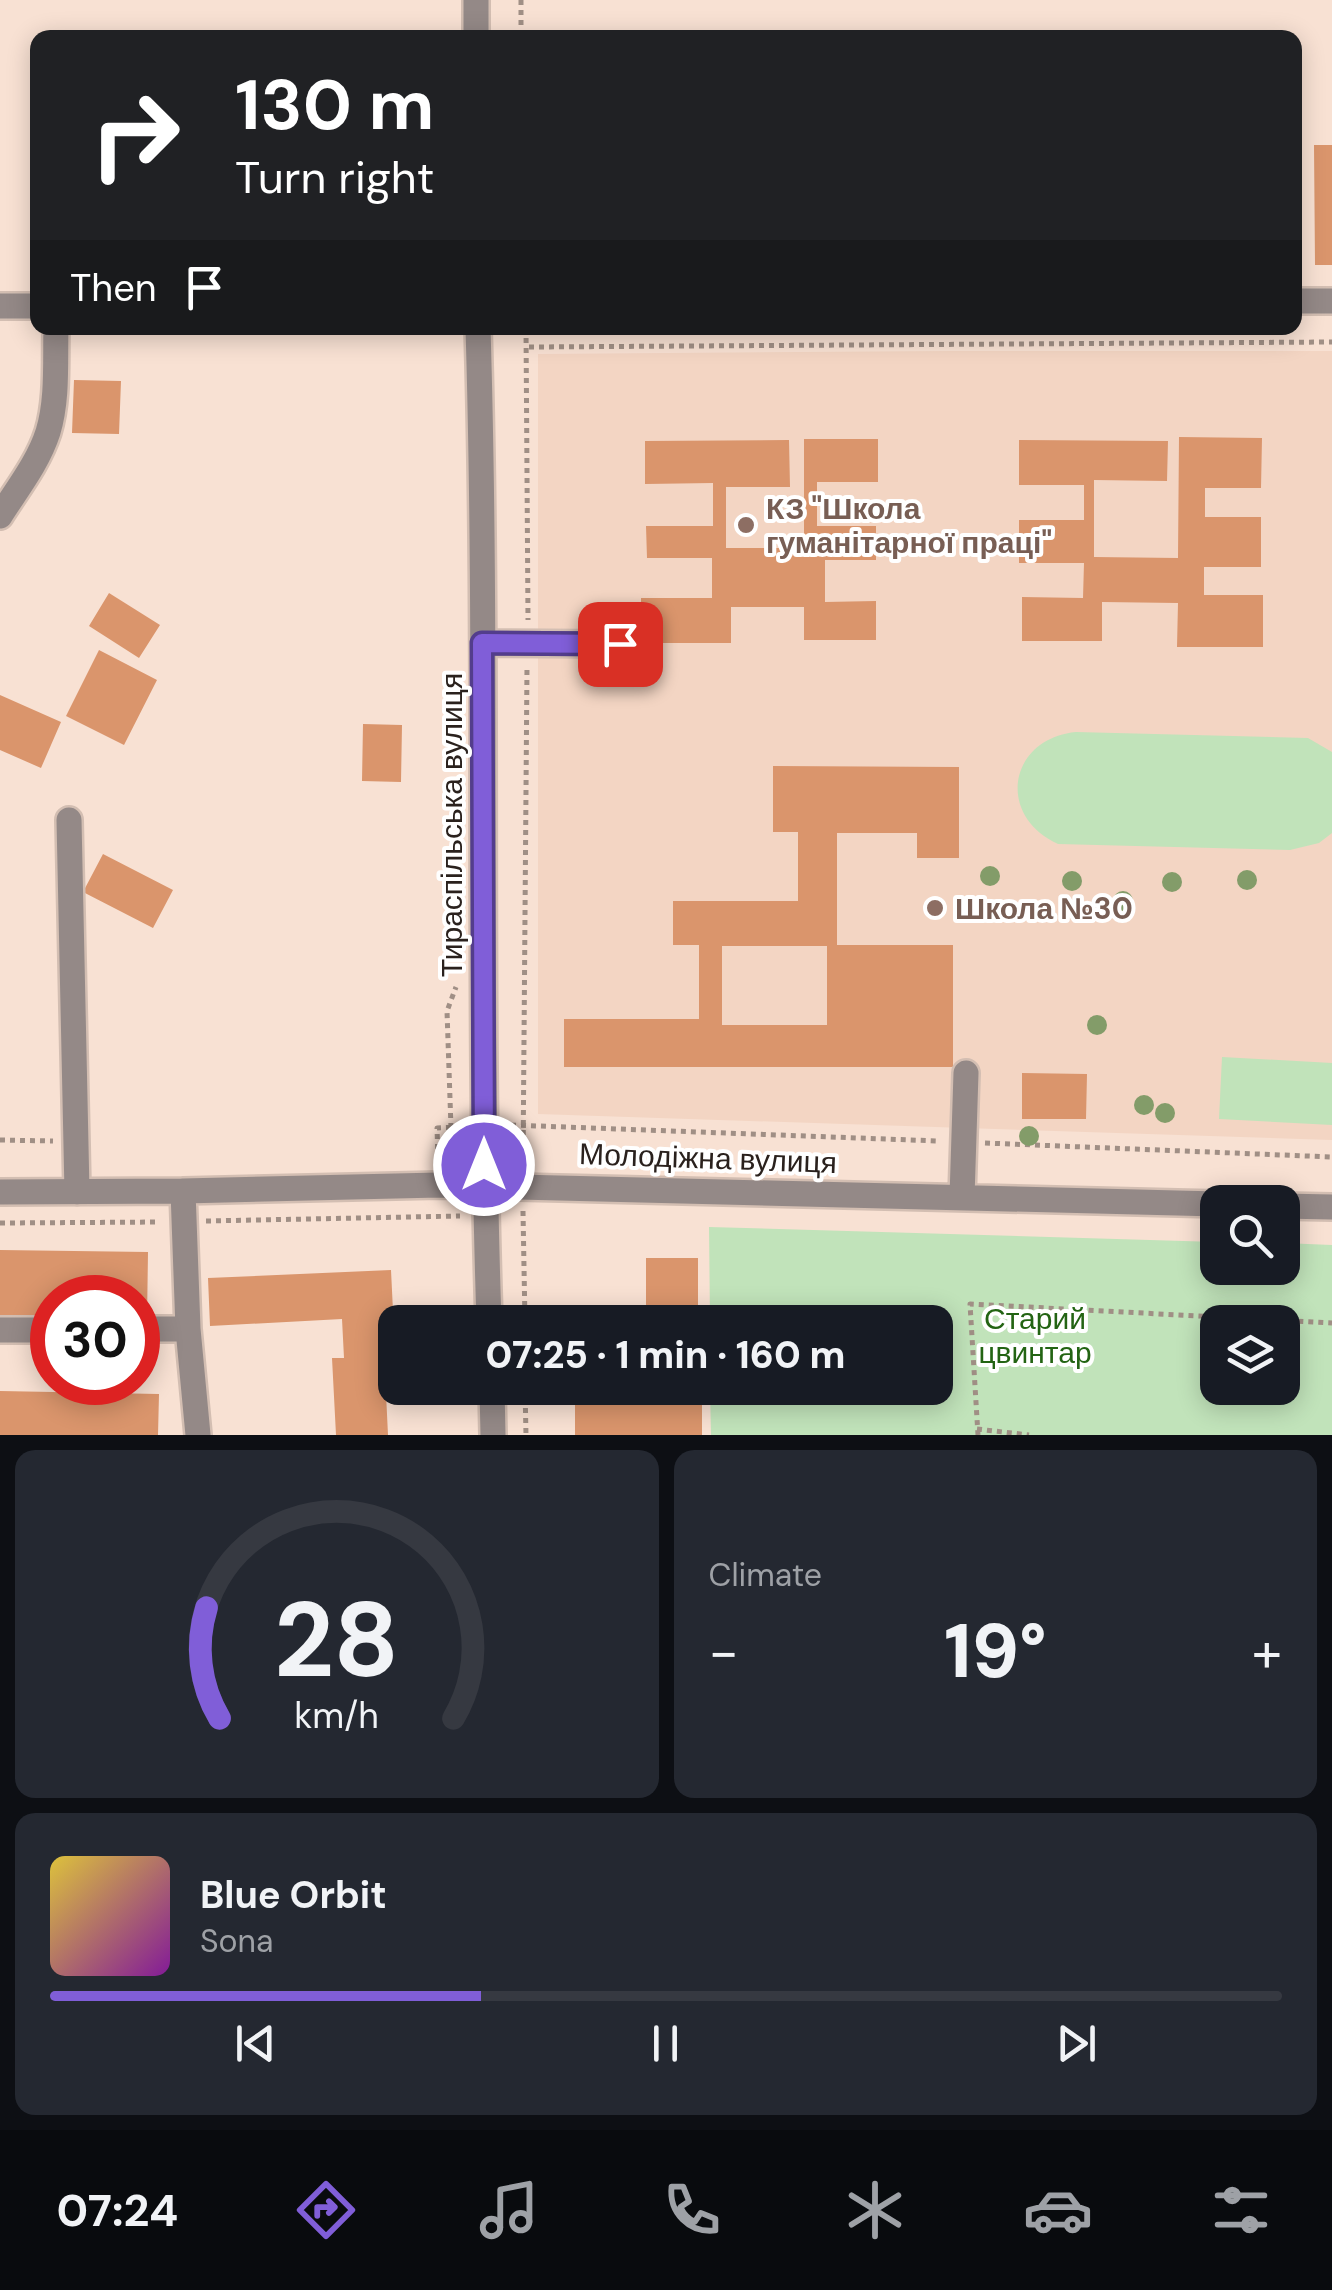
<!DOCTYPE html>
<html lang="en">
<head>
<meta charset="utf-8">
<style>
	body { margin:0; font-family:"DM Sans",sans-serif; background:#242831; color:#f1f3f6; height:100vh; display:flex; flex-direction:column; font-size:38px; white-space:nowrap }
	* { box-sizing:border-box; margin:0 }
	p { font-size:32px; color:#9ea1a6 }
	.icon { flex:none; width:55px; height:55px; fill:none; stroke:currentColor; stroke-width:2; stroke-linecap:round; stroke-linejoin:round }
	.map { position:relative; height:1435px; overflow:hidden }
	.details { display:flex; flex-direction:column; gap:15px; padding:15px; background:#0d0f14; flex:1 }
	.details>* { flex:none }
	.banner { position:absolute; left:30px; top:30px; width:1272px; height:305px; border-radius:20px; box-shadow:0 5px 25px #0003; background:#202124; color:#fff; overflow:hidden }
	.fabs { position:absolute; left:1200px; top:1185px; display:grid; gap:20px }
	.fabs a { display:grid; place-items:center; width:100px; height:100px; border-radius:20px; background:#171b24; box-shadow:0 5px 25px #0003; font-size:50px }
	.speed { position:absolute; left:30px; top:1275px; display:flex; gap:20px; font-size:50px; font-weight:700; text-align:center }
	.speed>* { display:grid; place-content:center; width:130px; height:130px; border-radius:50%; background:#171b24; box-shadow:0 5px 25px #0003; line-height:1 }
	.speed .limit { border:15px solid #d22; background:#fff; color:#111 }
	.pin { position:absolute; display:grid; place-items:center; width:85px; height:85px; color:#fff; margin:-42px; border-radius:20px; box-shadow:0 5px 15px #0006 }
	.me { position:absolute; width:110px; margin:-55px; rotate:0deg; stroke-linejoin:round; filter:drop-shadow(0 0 8px #0008) }
	.turn { display:flex; align-items:center; gap:35px; height:210px; padding:0 40px; font-size:45px }
	.turn .icon { width:130px; height:130px; stroke-width:2.5 }
	.turn b { display:block; font-size:70px; line-height:85px }
	.then { display:flex; align-items:center; height:95px; padding:0 40px; background:#0003; gap:20px; font-size:38px }
	.big { font-size:75px; font-weight:800; line-height:1.1 }
	.details .tile { flex:1; display:flex; flex-direction:column; justify-content:center; gap:15px; min-width:0; padding:0 35px; border-radius:20px; background:#242831 }
	.details .dial { align-items:center; gap:0 }
	.dial svg { height:260px; overflow:visible; fill:none; stroke:#363941; stroke-width:7; stroke-linecap:round; text-anchor:middle }
	.dial text { fill:#f1f3f6; stroke:none }
	.song { display:flex; align-items:center; gap:30px }
	.cover { width:120px; height:120px; border-radius:15px; background:linear-gradient(135deg,hsl(50 70% 55%),hsl(290 70% 35%)) }
	.played { height:10px; border-radius:5px; background:linear-gradient(90deg,#805ed8 35%,#363941 35%) }
	.keys { display:flex; justify-content:space-around; direction:ltr }
	.heat { display:flex; justify-content:space-between; align-items:center; font-size:55px; direction:ltr }
	.details .tiles { flex:1; display:grid; gap:15px; grid-template-columns:1fr 1fr }
	.tile:last-child { grid-column:span 2 }
	.trip { position:absolute; left:378px; top:1305px; width:575px; height:100px; border-radius:20px; background:#171b24; box-shadow:0 5px 25px #0003; font-weight:800; line-height:100px; text-align:center }
	.menu { display:flex; height:160px; justify-content:space-around; align-items:center; background:#090b0e; color:#9ea1a6 }
	.menu .icon { width:70px; height:70px }
	.menu .selected { color:#805ed8 }
	.menu b { font-size:45px; color:#f1f3f6 }
	.map>svg:first-child { display:block }
</style>
</head>
<body>
<div class="map">
<svg width="1332" height="1435" viewBox="0 0 1332 1435">
	<rect width="100%" height="100%" fill="#f8e1d3"/>
	<!-- built -->
	<path fill="#f3d5c3" d="M951,351H1332V1140L538,1114V354Z"/>
	<!-- green -->
	<path fill="#c1e3ba" fill-rule="evenodd" d="M1076,732L1308,738L1332,752V833L1319,843L1290,850L1058,844C996,816 1008,739 1076,732Z
		M1222,1057L1332,1063V1125L1219,1119Z
		M709,1227L1217,1242L1218,1268H1282L1283,1243L1332,1245V1435H711L710,1388H935V1322H710ZM1218,1322H1282V1388H1218Z"/>
	<!-- building -->
	<path fill="#da956c" fill-rule="evenodd" d="M1314,145H1332V265H1315Z
		M74,380L121,381L119,434L72,433Z
		M1179,437L1262,438L1261,488H1205V517H1261V567H1204V595H1263V647H1177L1178,603L1102,602V641H1022V597L1083,598L1084,563H1019V520H1084V485H1019V440L1168,441L1167,481L1094,480V557L1178,558Z
		M804,439H878V482H817V526H876V560H825V602L876,601V640H804V607H731V643H641V598H712V558H647L646,526H713V483L645,484V441L789,440L790,487H726V548H804Z
		M109,593L160,625L139,658L89,626Z
		M99,650L157,680L124,745L66,716Z
		M0,695L61,722L41,768L0,750Z
		M363,724L402,725L401,782L362,781Z
		M773,766L959,767V858H917V833H837V945H953V1067H564V1019H699V945H673V901H798V832H773ZM722,946H827V1025H722Z
		M103,854L173,890L153,928L83,892Z
		M1022,1073L1087,1074L1086,1119H1022Z
		M0,1250L148,1252L147,1320L138,1319V1298H52V1318L0,1317Z
		M646,1258H698V1312H702V1322H553V1313L563,1314V1310H646Z
		M391,1270L395,1352H384L388,1435H336L332,1358H344L342,1319L210,1326L208,1278Z
		M575,1388H702V1435H575Z
		M0,1391L159,1394L158,1435H0Z"/>
	<g fill="none" stroke-linecap="round" stroke-linejoin="round">
		<defs>
			<path id="minor" d="M476,0V38
				M1295,301H1332
				M0,306H38
				M478,328C488,659 478,991 489,1322
				M0,516C17,489 38,463 48,432C58,399 55,361 56,328
				M483,643L620,644
				M69,820L77,1192
				M0,1192L183,1191L439,1185L1218,1204
				M962,1197L966,1073
				M1282,1206L1332,1207
				M138,1329H188L183,1191
				M188,1329L198,1435
				M0,1330H52
				M492,1388L493,1435"/>
		</defs>
		<!-- minor casing -->
		<use href="#minor" stroke="#d3beb2" stroke-width="30"/>
		<!-- path -->
		<path stroke="#a08f85" stroke-width="5" stroke-dasharray="5 5" stroke-linecap="butt" d="M521,0V38
			M526,328L528,620
			M529,347L1332,342
			M511,1125L939,1141
			M451,1128L447,1011L456,987
			M0,1140L53,1141
			M985,1143L1332,1157
			M438,1159L437,1128L460,1127
			M523,1165L527,666
			M523,1211L525,1322
			M206,1221L460,1216
			M0,1223L160,1222
			M525,1388L526,1435
			M977,1429L1029,1435
			M978,1435L970,1304L1332,1323"/>
		<!-- minor -->
		<use href="#minor" stroke="#948987" stroke-width="25"/>
	</g>
	<!-- trees -->
	<g fill="#839c69">
		<circle cx="990" cy="876" r="10"/>
		<circle cx="1247" cy="880" r="10"/>
		<circle cx="1072" cy="881" r="10"/>
		<circle cx="1172" cy="882" r="10"/>
		<circle cx="1123" cy="901" r="10"/>
		<circle cx="1097" cy="1025" r="10"/>
		<circle cx="1144" cy="1105" r="10"/>
		<circle cx="1165" cy="1113" r="10"/>
		<circle cx="1029" cy="1136" r="10"/>
	</g>
	<g fill="none" stroke-linecap="round" stroke-linejoin="round">
		<defs>
			<path id="route" d="M484,1165L482,643L620,644"/>
		</defs>
		<!-- route casing -->
		<use href="#route" stroke="#533d8c" stroke-width="25"/>
		<!-- route -->
		<use href="#route" stroke="#805ed8" stroke-width="18"/>
	</g>
	<!-- markers -->
	<g fill="#8d6e63" stroke="#fff" stroke-width="4">
		<circle cx="746" cy="525" r="10"/>
		<circle cx="935" cy="908" r="10"/>
	</g>
	<g text-anchor="middle" dominant-baseline="central" stroke-width="8" stroke-linejoin="round" paint-order="stroke">
		<!-- education labels -->
		<g font-size="30" font-weight="bold" fill="#785e54" stroke="#fff" text-anchor="start">
			<text x="766" y="508">КЗ "Школа<tspan x="766" dy="34">гуманітарної праці"</tspan></text>
			<text x="955" y="908">Школа №30</text>
		</g>
		<!-- street labels -->
		<g font-size="30" fill="#2a211d" stroke="#fff">
			<text transform="translate(451 825) rotate(-90)">Тираспільська вулиця</text>
			<text transform="translate(708 1158) rotate(2)">Молодіжна вулиця</text>
		</g>
		<!-- park labels -->
		<g font-size="30" fill="#236413" stroke="#fff">
			<text x="1035" y="1318">Старий<tspan x="1035" dy="34">цвинтар</tspan></text>
		</g>
	</g>
</svg>
<div class="fabs">
<a><svg class="icon" aria-label="search" viewBox="0 0 24 24"><circle cx="10" cy="10" r="6"/><path d="M15 15l6 6"/></svg></a>
<a><svg class="icon" aria-label="layers" viewBox="0 0 24 24"><path d="M12 4l9 5-9 5-9-5zM3 14l9 5 9-5"/></svg></a>
</div>
<div class="speed"><div class="limit">30</div></div>
<div class="pin" style="left:620px;top:644px;background:#d93025"><svg class="icon" aria-label="arrive" viewBox="0 0 24 24"><path d="M6 21V4h12l-3 4 3 4H6"/></svg></div>
<svg class="me" style="left:484px;top:1165px" viewBox="-20 -20 40 40"><circle r="17" fill="#805ed8" stroke="#fff" stroke-width="3"/><path d="M0-11L8 9 0 5-8 9z" fill="#fff"/></svg>
<div class="trip">07:25 · 1 min · 160 m</div>
<div class="banner">
<div class="turn"><svg class="icon" aria-label="right" viewBox="0 0 24 24"><path d="M7 20v-9h11M14 6l5 5-5 5"/></svg><div><b>130 m</b>Turn right</div></div>
<div class="then">Then<svg class="icon" aria-label="arrive" viewBox="0 0 24 24"><path d="M6 21V4h12l-3 4 3 4H6"/></svg></div>
</div>
</div>
<section class="details">
<div class="tiles">
<div class="tile dial"><svg viewBox="0 0 100 80">
<path d="M14 69A42 42 0 1 1 86 69"/>
<path d="M14 69A42 42 0 0 1 10 35" stroke="#805ed8"/>
<text x="50" y="56" font-size="32" font-weight="700">28</text>
<text x="50" y="72" font-size="11">km/h</text>
</svg></div>
<div class="tile"><p>Climate</p>
<div class="heat"><a>−</a><b class="big">19°</b><a>+</a></div>
</div>
<div class="tile">
<div class="song"><i class="cover"></i><div><b>Blue Orbit</b><p>Sona</p></div></div>
<div class="played"></div>
<div class="keys"><svg class="icon" aria-label="previous" viewBox="0 0 24 24"><path d="M18 5L8 12l10 7zM5 5v14"/></svg><svg class="icon" aria-label="pause" viewBox="0 0 24 24"><path d="M8 5v14M16 5v14"/></svg><svg class="icon" aria-label="next" viewBox="0 0 24 24"><path d="M6 5l10 7-10 7zM19 5v14"/></svg></div>
</div>
</div>
</section>
<nav class="menu">
<b>07:24</b>
<svg class="icon selected" aria-label="directions" viewBox="0 0 24 24"><path d="M12 3l9 9-9 9-9-9zM9 14v-3h6M13 9l2 2-2 2"/></svg>
<svg class="icon" aria-label="music" viewBox="0 0 24 24"><path d="M9 18V5l10-2v13"/><circle cx="6" cy="18" r="3"/><circle cx="16" cy="16" r="3"/></svg>
<svg class="icon" aria-label="phone" viewBox="0 0 24 24"><path d="M5 4h4l2 5-3 2q2 4 5 5l2-3 5 2v4C11 20 4 13 5 4z"/></svg>
<svg class="icon" aria-label="climate" viewBox="0 0 24 24"><path d="M12 3v18M4 7l16 10M4 17L20 7"/></svg>
<svg class="icon" aria-label="car" viewBox="0 0 24 24"><path d="M5 17H2v-5l4-1 3-4h7l3 4 3 1v5h-3M9 17h6M6 11h13"/><circle cx="7" cy="17" r="2"/><circle cx="17" cy="17" r="2"/></svg>
<svg class="icon" aria-label="filters" viewBox="0 0 24 24"><path d="M4 7h16M4 17h16"/><circle cx="9" cy="7" r="2"/><circle cx="15" cy="17" r="2"/></svg>
</nav>
</body>
</html>
